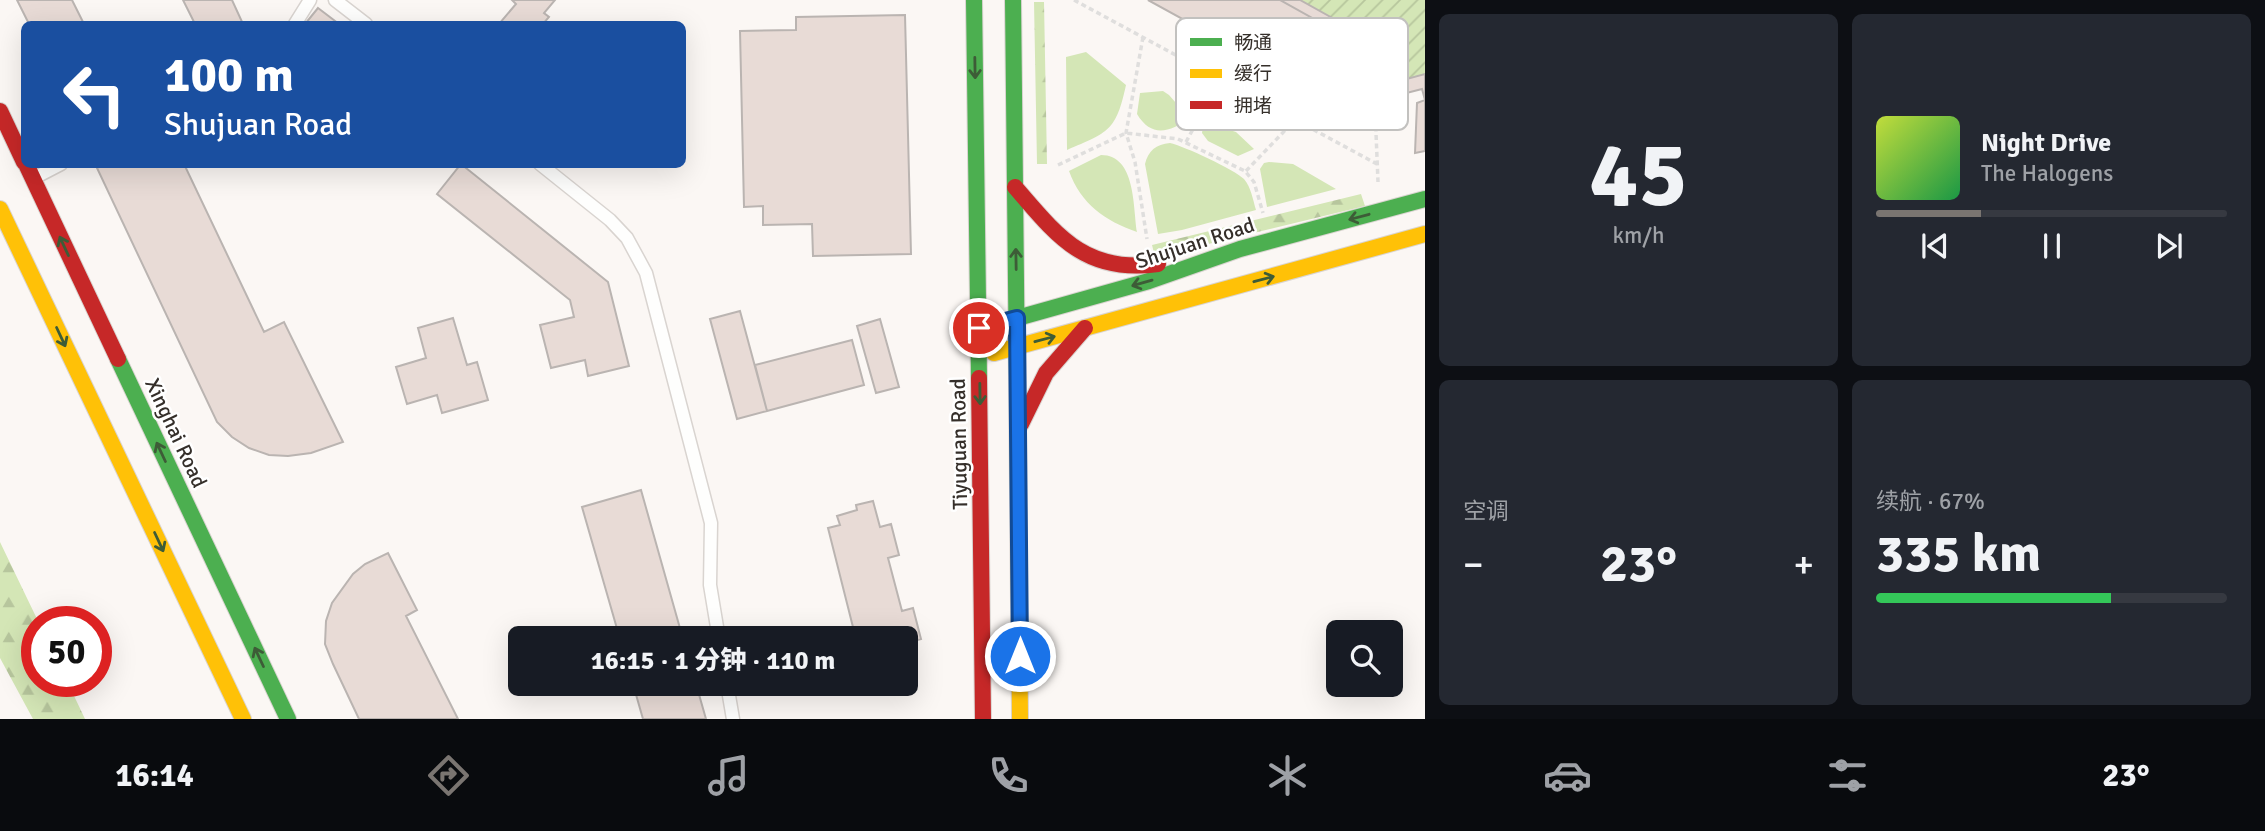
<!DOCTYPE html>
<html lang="zh">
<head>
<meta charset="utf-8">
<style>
	body { margin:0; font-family:Signika,"Noto Sans SC",sans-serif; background:#242831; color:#f1f3f6; height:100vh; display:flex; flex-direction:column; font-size:26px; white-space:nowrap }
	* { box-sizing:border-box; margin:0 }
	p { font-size:23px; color:#9ea1a6 }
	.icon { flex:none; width:38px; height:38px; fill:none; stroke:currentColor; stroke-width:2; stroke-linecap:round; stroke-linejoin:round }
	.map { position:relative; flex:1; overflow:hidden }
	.drawer { display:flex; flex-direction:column; gap:14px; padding:14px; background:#0d0f14; width:840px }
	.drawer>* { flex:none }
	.banner { position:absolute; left:21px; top:21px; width:665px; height:147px; border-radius:10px; box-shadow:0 7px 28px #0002; background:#1a4fa0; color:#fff; overflow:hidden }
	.tools { position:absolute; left:1326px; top:620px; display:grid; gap:14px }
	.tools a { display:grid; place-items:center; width:77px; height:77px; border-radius:10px; background:#171b24; box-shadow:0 7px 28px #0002; font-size:35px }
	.speed { position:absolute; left:21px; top:606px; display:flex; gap:14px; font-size:35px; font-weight:700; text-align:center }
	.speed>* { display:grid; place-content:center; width:91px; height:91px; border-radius:50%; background:#171b24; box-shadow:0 7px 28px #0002; line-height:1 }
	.speed .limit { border:10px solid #d22; background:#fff; color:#111 }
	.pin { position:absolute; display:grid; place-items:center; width:60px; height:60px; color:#fff; margin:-30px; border:4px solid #fff; border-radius:50%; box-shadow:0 2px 7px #0007 }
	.me { position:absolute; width:77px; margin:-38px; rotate:0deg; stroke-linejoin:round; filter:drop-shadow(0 0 5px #0008) }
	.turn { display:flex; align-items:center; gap:24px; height:147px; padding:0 28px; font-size:32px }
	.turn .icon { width:91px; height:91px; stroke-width:2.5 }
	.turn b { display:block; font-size:49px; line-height:60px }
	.big { font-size:52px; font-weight:800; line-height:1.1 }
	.drawer .card { flex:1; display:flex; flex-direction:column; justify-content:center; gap:10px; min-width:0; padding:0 24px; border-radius:10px; background:#242831 }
	.drawer .dial { align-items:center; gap:0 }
	.dial b { font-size:91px; line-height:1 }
	.song { display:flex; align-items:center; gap:21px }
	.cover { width:84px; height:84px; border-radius:10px; background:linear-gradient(135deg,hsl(70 70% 55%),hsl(140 70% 35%)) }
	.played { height:7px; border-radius:4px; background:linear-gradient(90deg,#7a7571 30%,#363941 30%) }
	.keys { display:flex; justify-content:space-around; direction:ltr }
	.heat { display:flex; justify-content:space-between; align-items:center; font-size:38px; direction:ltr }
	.charge { height:10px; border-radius:5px; background:linear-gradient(90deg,#34c759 67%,#363941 0) }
	.drawer .tiles { flex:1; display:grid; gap:14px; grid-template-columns:repeat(2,1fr) }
	.trip { position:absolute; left:508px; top:626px; width:410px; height:70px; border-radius:10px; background:#171b24; box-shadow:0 7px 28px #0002; font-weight:800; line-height:70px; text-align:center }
	.tab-bar { display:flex; height:112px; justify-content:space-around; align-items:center; background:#090b0e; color:#9ea1a6 }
	.tab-bar .icon { width:49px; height:49px }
	.tab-bar .selected { color:#7a7571 }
	.tab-bar b { font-size:32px; color:#f1f3f6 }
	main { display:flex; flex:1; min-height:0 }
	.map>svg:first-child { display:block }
</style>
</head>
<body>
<main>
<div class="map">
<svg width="1425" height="719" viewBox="0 0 1425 719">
	<defs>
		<pattern id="forest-firs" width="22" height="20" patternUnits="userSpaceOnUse" patternTransform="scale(1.75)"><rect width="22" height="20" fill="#d4e6b6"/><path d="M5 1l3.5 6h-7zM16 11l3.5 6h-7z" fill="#b7c69d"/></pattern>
		<pattern id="garden-furrows" width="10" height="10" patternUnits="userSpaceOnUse" patternTransform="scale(1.75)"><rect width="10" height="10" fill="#d4e6b6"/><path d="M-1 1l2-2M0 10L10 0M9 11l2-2" fill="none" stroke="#b7c69d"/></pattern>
	</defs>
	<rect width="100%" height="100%" fill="#fbf7f4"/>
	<!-- grass -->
	<path fill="#d4e6b6" d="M1086,52L1126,85C1116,131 1109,132 1067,150L1066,57Z
		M1163,91L1169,95L1190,119C1170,131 1152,139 1137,114L1140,93Z
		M1208,123L1236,132L1254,149L1238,156L1208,141L1202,133L1203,126Z
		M1170,143C1184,146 1235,170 1244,179C1251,187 1253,200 1256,210L1182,230L1158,234L1145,164C1148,151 1156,144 1170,143Z
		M1101,155C1136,155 1133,207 1137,232C1105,221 1081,204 1069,171Z
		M1269,162L1293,164L1336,189L1267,207L1260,169L1264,163Z"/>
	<!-- forest -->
	<path fill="url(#forest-firs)" d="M1034,2H1044L1047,164H1037Z
		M1361,194L1365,206L1155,257L1152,245Z
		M0,542L38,621L37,681H67L85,719H33L0,658Z"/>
	<!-- garden -->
	<path fill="url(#garden-furrows)" d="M1300,0H1425V74L1396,82L1368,65L1369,39Z"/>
	<!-- building -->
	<path fill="#e8dbd6" stroke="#bab4b1" stroke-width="2" d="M17,0H72L84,24H29Z
		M183,0H232L243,24H195Z
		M512,0H555L544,13L549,17L543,24H499L516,4Z
		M1148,0H1280L1357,43L1354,113Z
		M1280,0H1300L1370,39L1368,65L1396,82L1425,74V100L1422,89L1395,96L1356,73L1357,43Z
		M318,8L339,24H305Z
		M905,15L911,254L813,256L812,224L763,225V206L744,207L740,31L796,30V17Z
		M1425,100V151L1415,153L1417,103Z
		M105,164H184L264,332L284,322L343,442L311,453L288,456L269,455L249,448L232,437L217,422L97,168Z
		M461,164L608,282L629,366L588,376L585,360L551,368L540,325L574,317L570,300L437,194Z
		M740,311L767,411L737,419L710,319Z
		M453,318L467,365L477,362L488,400L442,413L437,395L407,404L396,367L426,358L418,328Z
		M880,319L899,387L876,393L857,326Z
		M852,340L864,385L767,411L755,365Z
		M641,490L683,639H620L582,507Z
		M873,501L880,527L891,524L899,555L888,558L902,611L913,608L921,639L910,642L916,669L905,671V639H856L828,528L840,525L837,516L857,510L856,505Z
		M388,553L417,610L406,616L458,719H359L333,664L325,644L326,621L332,603L353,574L365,564Z
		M633,684H696L706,719H643Z"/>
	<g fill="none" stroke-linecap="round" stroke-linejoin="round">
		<defs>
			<path id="lane" d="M335,0L366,24
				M295,24L310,0
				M540,164L610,220L627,238L646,273L711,523L710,585L719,639
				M36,177L61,164
				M727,684L733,719"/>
			<path id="fast" d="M974,0L979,378
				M1013,0L1017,376
				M996,324L1149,281L1240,249L1425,199
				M118,359L288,719"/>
			<path id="slow" d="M0,209L243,719
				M994,353L1425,234
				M1017,376L1020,719"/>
			<path id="jam" d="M0,111L24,162
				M26,164L118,359
				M1015,187C1058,237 1086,274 1158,264
				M979,378L983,719
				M1021,424L1046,373L1085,328"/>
		</defs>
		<!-- lane casing -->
		<use href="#lane" stroke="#d9d4d0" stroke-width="15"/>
		<!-- fast casing -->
		<use href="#fast" stroke="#d9d4d0" stroke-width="18"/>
		<!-- slow casing -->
		<use href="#slow" stroke="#d9d4d0" stroke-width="18"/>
		<!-- jam casing -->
		<use href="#jam" stroke="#d9d4d0" stroke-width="18"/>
		<!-- path -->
		<path stroke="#dfdedd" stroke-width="3.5" stroke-dasharray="5 3.5" stroke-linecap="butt" d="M1074,0L1377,164
			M1143,37L1126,133L1135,162L1147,239
			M1374,84L1378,182
			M1186,142L1220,79
			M1058,165L1126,133L1178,139L1245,171L1254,182L1263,213
			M1246,171L1295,120"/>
		<!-- lane -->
		<use href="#lane" stroke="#fefefd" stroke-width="12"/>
		<!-- fast -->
		<use href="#fast" stroke="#4caf50" stroke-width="16"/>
		<!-- slow -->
		<use href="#slow" stroke="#ffc107" stroke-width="16"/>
		<!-- jam -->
		<use href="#jam" stroke="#c62828" stroke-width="16"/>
	</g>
	<!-- one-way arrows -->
	<defs><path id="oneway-shaft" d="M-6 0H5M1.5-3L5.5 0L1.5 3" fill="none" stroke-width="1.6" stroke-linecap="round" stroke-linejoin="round" transform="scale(1.75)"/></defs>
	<g stroke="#3d5c37">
		<use href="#oneway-shaft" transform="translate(975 68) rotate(89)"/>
		<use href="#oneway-shaft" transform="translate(1359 217) rotate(165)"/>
		<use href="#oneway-shaft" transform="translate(64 246) rotate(-115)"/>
		<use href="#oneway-shaft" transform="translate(1016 259) rotate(-91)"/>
		<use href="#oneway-shaft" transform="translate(1264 279) rotate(-15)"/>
		<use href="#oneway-shaft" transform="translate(1142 283) rotate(164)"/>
		<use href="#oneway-shaft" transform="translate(61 337) rotate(65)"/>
		<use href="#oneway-shaft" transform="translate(1045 339) rotate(-15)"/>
		<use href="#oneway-shaft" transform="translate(980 394) rotate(89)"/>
		<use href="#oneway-shaft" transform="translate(161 452) rotate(-115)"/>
		<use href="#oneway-shaft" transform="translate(159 542) rotate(65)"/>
		<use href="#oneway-shaft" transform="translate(259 657) rotate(-115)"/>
	</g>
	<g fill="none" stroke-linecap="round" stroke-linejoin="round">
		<defs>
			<path id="route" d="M979,328L1017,318L1020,656"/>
		</defs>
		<!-- route casing -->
		<use href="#route" stroke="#114b97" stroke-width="18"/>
		<!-- route -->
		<use href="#route" stroke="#1a73e8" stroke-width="12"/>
	</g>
	<g text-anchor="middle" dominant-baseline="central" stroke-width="5" stroke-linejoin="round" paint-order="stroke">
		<!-- street labels -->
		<g font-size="21" fill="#352f2a" stroke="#fff">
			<text transform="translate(1195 243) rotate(-18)">Shujuan Road</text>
			<text transform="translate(176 433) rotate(65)">Xinghai Road</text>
			<text transform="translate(959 444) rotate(-91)">Tiyuguan Road</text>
		</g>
	</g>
	<!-- legend -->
	<rect x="1176" y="18" width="232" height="112" rx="10" fill="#fff" stroke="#c2c1bf" stroke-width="2"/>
	<rect x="1190" y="38" width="32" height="8" fill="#4caf50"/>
	<rect x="1190" y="69" width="32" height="9" fill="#ffc107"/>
	<rect x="1190" y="101" width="32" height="8" fill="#c62828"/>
	<g font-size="19" fill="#352f2a">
		<text x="1234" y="49">畅通</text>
		<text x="1234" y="80">缓行</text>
		<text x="1234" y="112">拥堵</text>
	</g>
</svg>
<div class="tools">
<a><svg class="icon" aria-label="search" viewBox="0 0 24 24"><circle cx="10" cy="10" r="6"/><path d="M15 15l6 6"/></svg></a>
</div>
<div class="speed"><div class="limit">50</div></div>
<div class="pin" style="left:979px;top:328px;background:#d93025"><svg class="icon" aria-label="arrive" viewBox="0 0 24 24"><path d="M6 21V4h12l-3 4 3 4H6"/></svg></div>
<svg class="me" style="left:1020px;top:656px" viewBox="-20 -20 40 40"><circle r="17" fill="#1a73e8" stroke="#fff" stroke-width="3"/><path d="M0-11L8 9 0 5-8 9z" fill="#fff"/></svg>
<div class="trip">16:15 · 1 分钟 · 110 m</div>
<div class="banner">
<div class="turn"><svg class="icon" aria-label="left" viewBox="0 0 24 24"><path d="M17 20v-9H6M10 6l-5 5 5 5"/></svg><div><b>100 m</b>Shujuan Road</div></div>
</div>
</div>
<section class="drawer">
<div class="tiles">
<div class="card dial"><b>45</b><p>km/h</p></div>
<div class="card">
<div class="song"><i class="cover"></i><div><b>Night Drive</b><p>The Halogens</p></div></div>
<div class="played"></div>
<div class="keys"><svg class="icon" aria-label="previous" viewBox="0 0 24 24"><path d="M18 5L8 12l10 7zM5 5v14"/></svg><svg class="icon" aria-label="pause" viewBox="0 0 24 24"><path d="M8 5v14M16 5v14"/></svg><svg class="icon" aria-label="next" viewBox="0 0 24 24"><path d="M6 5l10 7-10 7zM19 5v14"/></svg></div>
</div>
<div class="card"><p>空调</p>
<div class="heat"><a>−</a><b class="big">23°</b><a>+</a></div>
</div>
<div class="card"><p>续航 · 67%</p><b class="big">335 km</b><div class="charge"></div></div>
</div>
</section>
</main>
<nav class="tab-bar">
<b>16:14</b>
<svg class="icon selected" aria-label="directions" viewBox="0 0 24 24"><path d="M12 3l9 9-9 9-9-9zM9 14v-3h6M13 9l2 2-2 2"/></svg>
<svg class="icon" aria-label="music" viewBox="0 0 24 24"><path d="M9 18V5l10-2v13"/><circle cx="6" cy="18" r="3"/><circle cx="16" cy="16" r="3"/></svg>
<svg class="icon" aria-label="phone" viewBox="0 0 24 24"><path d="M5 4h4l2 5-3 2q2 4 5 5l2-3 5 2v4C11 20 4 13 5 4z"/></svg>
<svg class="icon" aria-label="climate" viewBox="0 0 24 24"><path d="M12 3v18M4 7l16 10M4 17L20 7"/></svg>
<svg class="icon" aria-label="car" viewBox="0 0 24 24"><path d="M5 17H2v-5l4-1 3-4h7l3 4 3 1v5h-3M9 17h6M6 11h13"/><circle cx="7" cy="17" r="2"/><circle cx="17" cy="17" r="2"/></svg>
<svg class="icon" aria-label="filters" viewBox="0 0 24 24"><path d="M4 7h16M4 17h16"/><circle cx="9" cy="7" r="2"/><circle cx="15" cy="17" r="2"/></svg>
<b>23°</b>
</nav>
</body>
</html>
